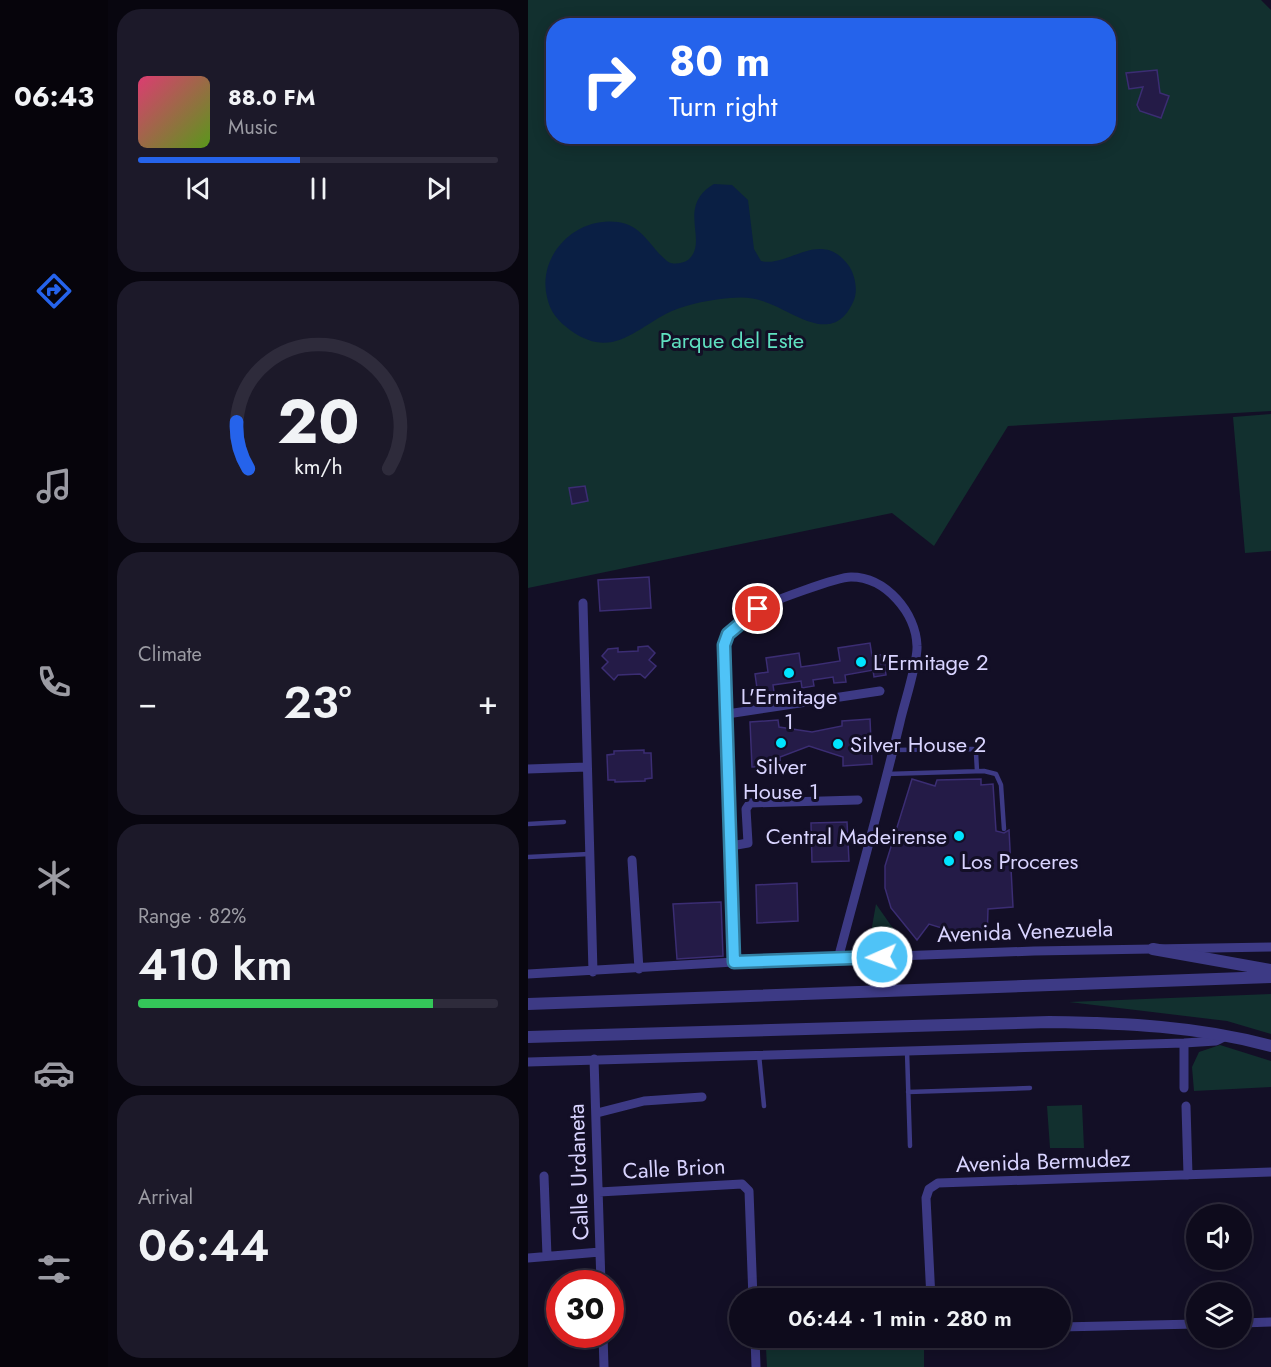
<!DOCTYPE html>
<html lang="en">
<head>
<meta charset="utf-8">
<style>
	body { margin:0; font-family:Jost,sans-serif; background:#1c1929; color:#f1f3f6; height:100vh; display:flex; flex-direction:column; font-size:22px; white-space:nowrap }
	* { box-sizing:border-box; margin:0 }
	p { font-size:20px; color:#9b9ba3 }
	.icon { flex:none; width:33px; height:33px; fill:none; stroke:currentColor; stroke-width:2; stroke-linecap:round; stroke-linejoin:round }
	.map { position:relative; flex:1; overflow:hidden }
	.panel { display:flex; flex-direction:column; gap:9px; padding:9px; background:#08060f; width:420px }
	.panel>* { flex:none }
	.banner { position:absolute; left:18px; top:18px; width:570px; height:126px; border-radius:24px; box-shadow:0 3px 15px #0003,0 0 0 2px #2e2b3b; background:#2563eb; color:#fff; overflow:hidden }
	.tools { position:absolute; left:658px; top:1204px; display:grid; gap:12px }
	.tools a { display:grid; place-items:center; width:66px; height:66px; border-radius:50%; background:#0e0b1c; box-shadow:0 3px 15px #0003,0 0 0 2px #2e2b3b; font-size:30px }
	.speed { position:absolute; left:18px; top:1270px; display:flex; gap:12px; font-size:30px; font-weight:700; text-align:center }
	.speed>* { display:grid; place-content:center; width:78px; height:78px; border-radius:50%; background:#0e0b1c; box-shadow:0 3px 15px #0003,0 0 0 2px #2e2b3b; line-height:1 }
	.speed .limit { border:9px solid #d22; background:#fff; color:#111 }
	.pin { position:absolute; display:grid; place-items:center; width:51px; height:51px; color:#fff; margin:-26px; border:3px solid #fff; border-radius:50%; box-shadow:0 2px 6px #0007 }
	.me { position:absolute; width:66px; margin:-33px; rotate:268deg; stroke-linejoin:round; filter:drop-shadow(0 0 4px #0008) }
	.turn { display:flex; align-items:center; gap:21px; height:126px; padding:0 24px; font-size:27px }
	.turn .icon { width:78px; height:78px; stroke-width:2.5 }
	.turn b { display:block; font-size:42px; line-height:51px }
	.big { font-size:45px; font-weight:600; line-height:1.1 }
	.panel .tile { flex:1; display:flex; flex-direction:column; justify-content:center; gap:9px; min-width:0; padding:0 21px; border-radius:24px; background:#1c1929 }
	.panel .dial { align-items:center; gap:0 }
	.dial svg { height:156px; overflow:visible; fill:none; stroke:#2e2b3b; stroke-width:7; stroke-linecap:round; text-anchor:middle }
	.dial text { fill:#f1f3f6; stroke:none }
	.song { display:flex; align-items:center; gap:18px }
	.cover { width:72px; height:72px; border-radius:9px; background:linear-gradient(135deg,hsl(340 70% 55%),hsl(90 70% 35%)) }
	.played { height:6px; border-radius:3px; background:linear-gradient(90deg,#2563eb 45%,#2e2b3b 45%) }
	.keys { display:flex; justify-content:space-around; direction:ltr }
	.heat { display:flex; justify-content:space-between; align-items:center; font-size:33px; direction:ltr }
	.charge { height:9px; border-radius:4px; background:linear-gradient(90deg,#34c759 82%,#2e2b3b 0) }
	.trip { position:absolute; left:201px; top:1288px; width:342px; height:60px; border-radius:30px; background:#0e0b1c; box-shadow:0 3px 15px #0003,0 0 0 2px #2e2b3b; font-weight:600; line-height:60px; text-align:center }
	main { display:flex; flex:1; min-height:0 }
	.dock { display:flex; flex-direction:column; width:108px; justify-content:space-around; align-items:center; background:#06040b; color:#9b9ba3 }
	.dock .icon { width:42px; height:42px }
	.dock .current { color:#2563eb }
	.dock b { font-size:27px; color:#f1f3f6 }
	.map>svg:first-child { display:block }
</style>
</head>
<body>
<main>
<nav class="dock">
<b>06:43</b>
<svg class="icon current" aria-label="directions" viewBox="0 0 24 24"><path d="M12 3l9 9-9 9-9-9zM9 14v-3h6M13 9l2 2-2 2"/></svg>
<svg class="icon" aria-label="music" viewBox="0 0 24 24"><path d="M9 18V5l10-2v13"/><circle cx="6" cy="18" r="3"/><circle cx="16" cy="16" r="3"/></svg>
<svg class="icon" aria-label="phone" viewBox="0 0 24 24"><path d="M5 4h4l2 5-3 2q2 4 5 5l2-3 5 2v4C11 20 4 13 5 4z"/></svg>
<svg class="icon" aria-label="climate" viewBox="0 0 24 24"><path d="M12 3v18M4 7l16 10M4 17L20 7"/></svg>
<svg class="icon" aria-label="car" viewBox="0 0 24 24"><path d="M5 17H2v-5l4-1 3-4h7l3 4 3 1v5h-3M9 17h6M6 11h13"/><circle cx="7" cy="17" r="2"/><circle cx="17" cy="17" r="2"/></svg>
<svg class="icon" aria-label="filters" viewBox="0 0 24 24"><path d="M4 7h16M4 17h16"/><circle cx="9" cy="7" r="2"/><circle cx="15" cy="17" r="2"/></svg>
</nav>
<section class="panel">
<div class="tile">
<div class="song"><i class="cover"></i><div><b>88.0 FM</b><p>Music</p></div></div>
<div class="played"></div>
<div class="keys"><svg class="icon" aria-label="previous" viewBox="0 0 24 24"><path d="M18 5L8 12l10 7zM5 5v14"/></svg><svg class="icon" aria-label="pause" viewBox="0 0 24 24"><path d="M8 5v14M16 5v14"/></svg><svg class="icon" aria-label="next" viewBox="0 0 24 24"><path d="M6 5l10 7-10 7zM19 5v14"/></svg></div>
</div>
<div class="tile dial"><svg viewBox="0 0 100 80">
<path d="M14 69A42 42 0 1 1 86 69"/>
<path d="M14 69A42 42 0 0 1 8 45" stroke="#2563eb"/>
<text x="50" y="56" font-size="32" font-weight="700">20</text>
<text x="50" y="72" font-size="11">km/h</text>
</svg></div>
<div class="tile"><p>Climate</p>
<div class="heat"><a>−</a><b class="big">23°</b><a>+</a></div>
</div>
<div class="tile"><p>Range · 82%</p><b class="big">410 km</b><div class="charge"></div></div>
<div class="tile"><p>Arrival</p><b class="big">06:44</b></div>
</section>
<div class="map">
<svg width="743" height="1367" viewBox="0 0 743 1367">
	<rect width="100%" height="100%" fill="#130f26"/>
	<!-- green -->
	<path fill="#12302f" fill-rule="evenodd" d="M0,0H733L743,10V411L480,426L406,546L364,513L0,588ZM26,26H580V136H26Z
		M743,414V551L717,553L705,417Z
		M348,904L371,937L364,940L342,938Z
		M743,994V1034L699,1021L541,1002Z
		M692,1045L743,1061V1087L666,1091L664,1067L671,1052Z
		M554,1105L556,1148H522L519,1106Z
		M319,1346L396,1348V1367H239L238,1349Z"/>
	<!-- water -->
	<path fill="#0a1f44" d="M186,184L204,185L220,200L226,249L233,261C261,268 293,227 321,266C327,275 330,290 326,300C306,348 267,312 237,302C226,297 214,297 202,298C182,300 163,303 144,311C107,328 85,361 42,330C30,321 22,312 19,297C9,255 48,216 90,222C114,225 122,247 139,261C144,265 154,264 160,260C182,242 147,207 186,184Z"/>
	<!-- building -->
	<path fill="#241b47" stroke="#3b2d73" stroke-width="1.5" d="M629,70L632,93L641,96L633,118L612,111L609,105L615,87L601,89L598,73Z
		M57,486L60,501L44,504L41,488Z
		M121,577L123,608L72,611L70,580Z
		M342,643L344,656L359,654L361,668H357L358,675L346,677L345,670L317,675L318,682L306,683L305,677L285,680L286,686L274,688L273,681L245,685L246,692L234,694V687L229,688L227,674L240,672L238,658L271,653L273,667L287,665L312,661L310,648Z
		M120,646L127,653L121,660L128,666L117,678L112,674L90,675L86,680L74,668L80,662L74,656L80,649L90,648V652L110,651V647Z
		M342,719L344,764L315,766V757L281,746L252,757V766L224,767L222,722L250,720L251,727L284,732L314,726V721Z
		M116,750V753H123L124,778L117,779V781L87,782V780H80L79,755L86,754V751Z
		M384,779L407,786L409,780L453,779V785L465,784L468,831L476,833L481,830L485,907L460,909L459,942L401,924L389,940L363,908L357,888V866Z
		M319,822L321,861L284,862L283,823Z
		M269,883L270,921L229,923L228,885Z
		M193,902L195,956L149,959L145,904Z"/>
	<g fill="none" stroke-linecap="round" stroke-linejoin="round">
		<!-- service -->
		<path stroke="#3d3a85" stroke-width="4.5" d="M365,750L445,749L448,753L449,771
			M359,774L456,771L468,774L473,785L476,829
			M0,824L36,822
			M0,857L61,854
			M379,1051L382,1146
			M231,1055L236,1106
			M380,1092L502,1088"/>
		<!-- minor -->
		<path stroke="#3d3a85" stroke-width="9" d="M55,603L65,972
			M199,714L352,691
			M0,769L59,767
			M203,846L220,843L218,809L222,803L330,800
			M104,860L111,969
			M206,962L196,645C202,630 215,617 229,609C242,602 309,577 323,577C358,577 388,613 389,646C390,662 376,704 372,722C353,801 331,880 310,959
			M0,974L206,962L506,951L743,947
			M66,1059L73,1284
			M0,1062L656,1043L688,1041L698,1036
			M656,1088V1043
			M658,1106L660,1175
			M69,1113L116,1101L174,1097
			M16,1176L19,1256
			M71,1192L214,1184L221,1191L225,1299
			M0,1258L72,1252
			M403,1299L398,1198L401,1189L410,1183L743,1172
			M714,1323L743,1322
			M532,1327L669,1324
			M75,1335L76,1367
			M227,1338L228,1367"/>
		<!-- tertiary -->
		<path stroke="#3d3a85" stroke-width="12" d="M625,949L743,970
			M0,1004L743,977
			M0,1037L521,1022C596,1023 670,1026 743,1046"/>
	</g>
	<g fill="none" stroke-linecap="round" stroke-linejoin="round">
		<defs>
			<path id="route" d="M230,609L200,634L196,645L206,962L354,957"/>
		</defs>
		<!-- route casing -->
		<use href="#route" stroke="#337fa1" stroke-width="15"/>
		<!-- route -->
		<use href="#route" stroke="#4fc3f7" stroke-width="10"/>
	</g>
	<!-- markers -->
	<g fill="#00e5ff" stroke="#130f26" stroke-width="2">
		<circle cx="333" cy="662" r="6"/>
		<circle cx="261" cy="673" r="6"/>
		<circle cx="253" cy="743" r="6"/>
		<circle cx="310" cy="744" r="6"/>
		<circle cx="431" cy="836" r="6"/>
		<circle cx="421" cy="861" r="6"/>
	</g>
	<g text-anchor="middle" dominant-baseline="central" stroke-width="6" stroke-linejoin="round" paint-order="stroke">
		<!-- park labels -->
		<g font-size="22" fill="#5fe0c0" stroke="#130f26">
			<text x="204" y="340">Parque del Este</text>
		</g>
		<!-- poi labels -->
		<g font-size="22" fill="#d9d4ff" stroke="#130f26" text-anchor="start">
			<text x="345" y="662">L'Ermitage 2</text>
			<text x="261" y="696" text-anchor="middle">L'Ermitage<tspan x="261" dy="25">1</tspan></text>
			<text x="322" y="744">Silver House 2</text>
			<text x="253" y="766" text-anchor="middle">Silver<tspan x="253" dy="25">House 1</tspan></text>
			<text x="419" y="836" text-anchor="end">Central Madeirense</text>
			<text x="433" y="861">Los Proceres</text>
		</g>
		<!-- street labels -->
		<g font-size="22" fill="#d9d4ff" stroke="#130f26">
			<text transform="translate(497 931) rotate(-2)">Avenida Venezuela</text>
			<text transform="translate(515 1161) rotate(-2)">Avenida Bermudez</text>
			<text transform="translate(146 1168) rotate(-3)">Calle Brion</text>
			<text transform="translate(50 1172) rotate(-92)">Calle Urdaneta</text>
		</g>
	</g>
</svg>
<div class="tools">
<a><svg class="icon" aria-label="sound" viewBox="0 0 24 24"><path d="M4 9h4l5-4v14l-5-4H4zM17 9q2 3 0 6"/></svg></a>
<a><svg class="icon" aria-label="layers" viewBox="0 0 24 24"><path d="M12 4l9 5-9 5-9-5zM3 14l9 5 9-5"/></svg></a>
</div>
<div class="speed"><div class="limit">30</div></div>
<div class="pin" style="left:230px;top:609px;background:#d93025"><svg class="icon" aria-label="arrive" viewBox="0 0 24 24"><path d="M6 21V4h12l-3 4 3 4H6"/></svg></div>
<svg class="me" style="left:354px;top:957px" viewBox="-20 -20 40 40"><circle r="17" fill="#4fc3f7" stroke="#fff" stroke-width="3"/><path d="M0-11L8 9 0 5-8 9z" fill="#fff"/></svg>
<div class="trip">06:44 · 1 min · 280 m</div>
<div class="banner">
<div class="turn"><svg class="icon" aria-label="right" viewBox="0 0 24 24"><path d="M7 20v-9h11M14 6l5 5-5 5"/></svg><div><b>80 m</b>Turn right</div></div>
</div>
</div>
</main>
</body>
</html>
